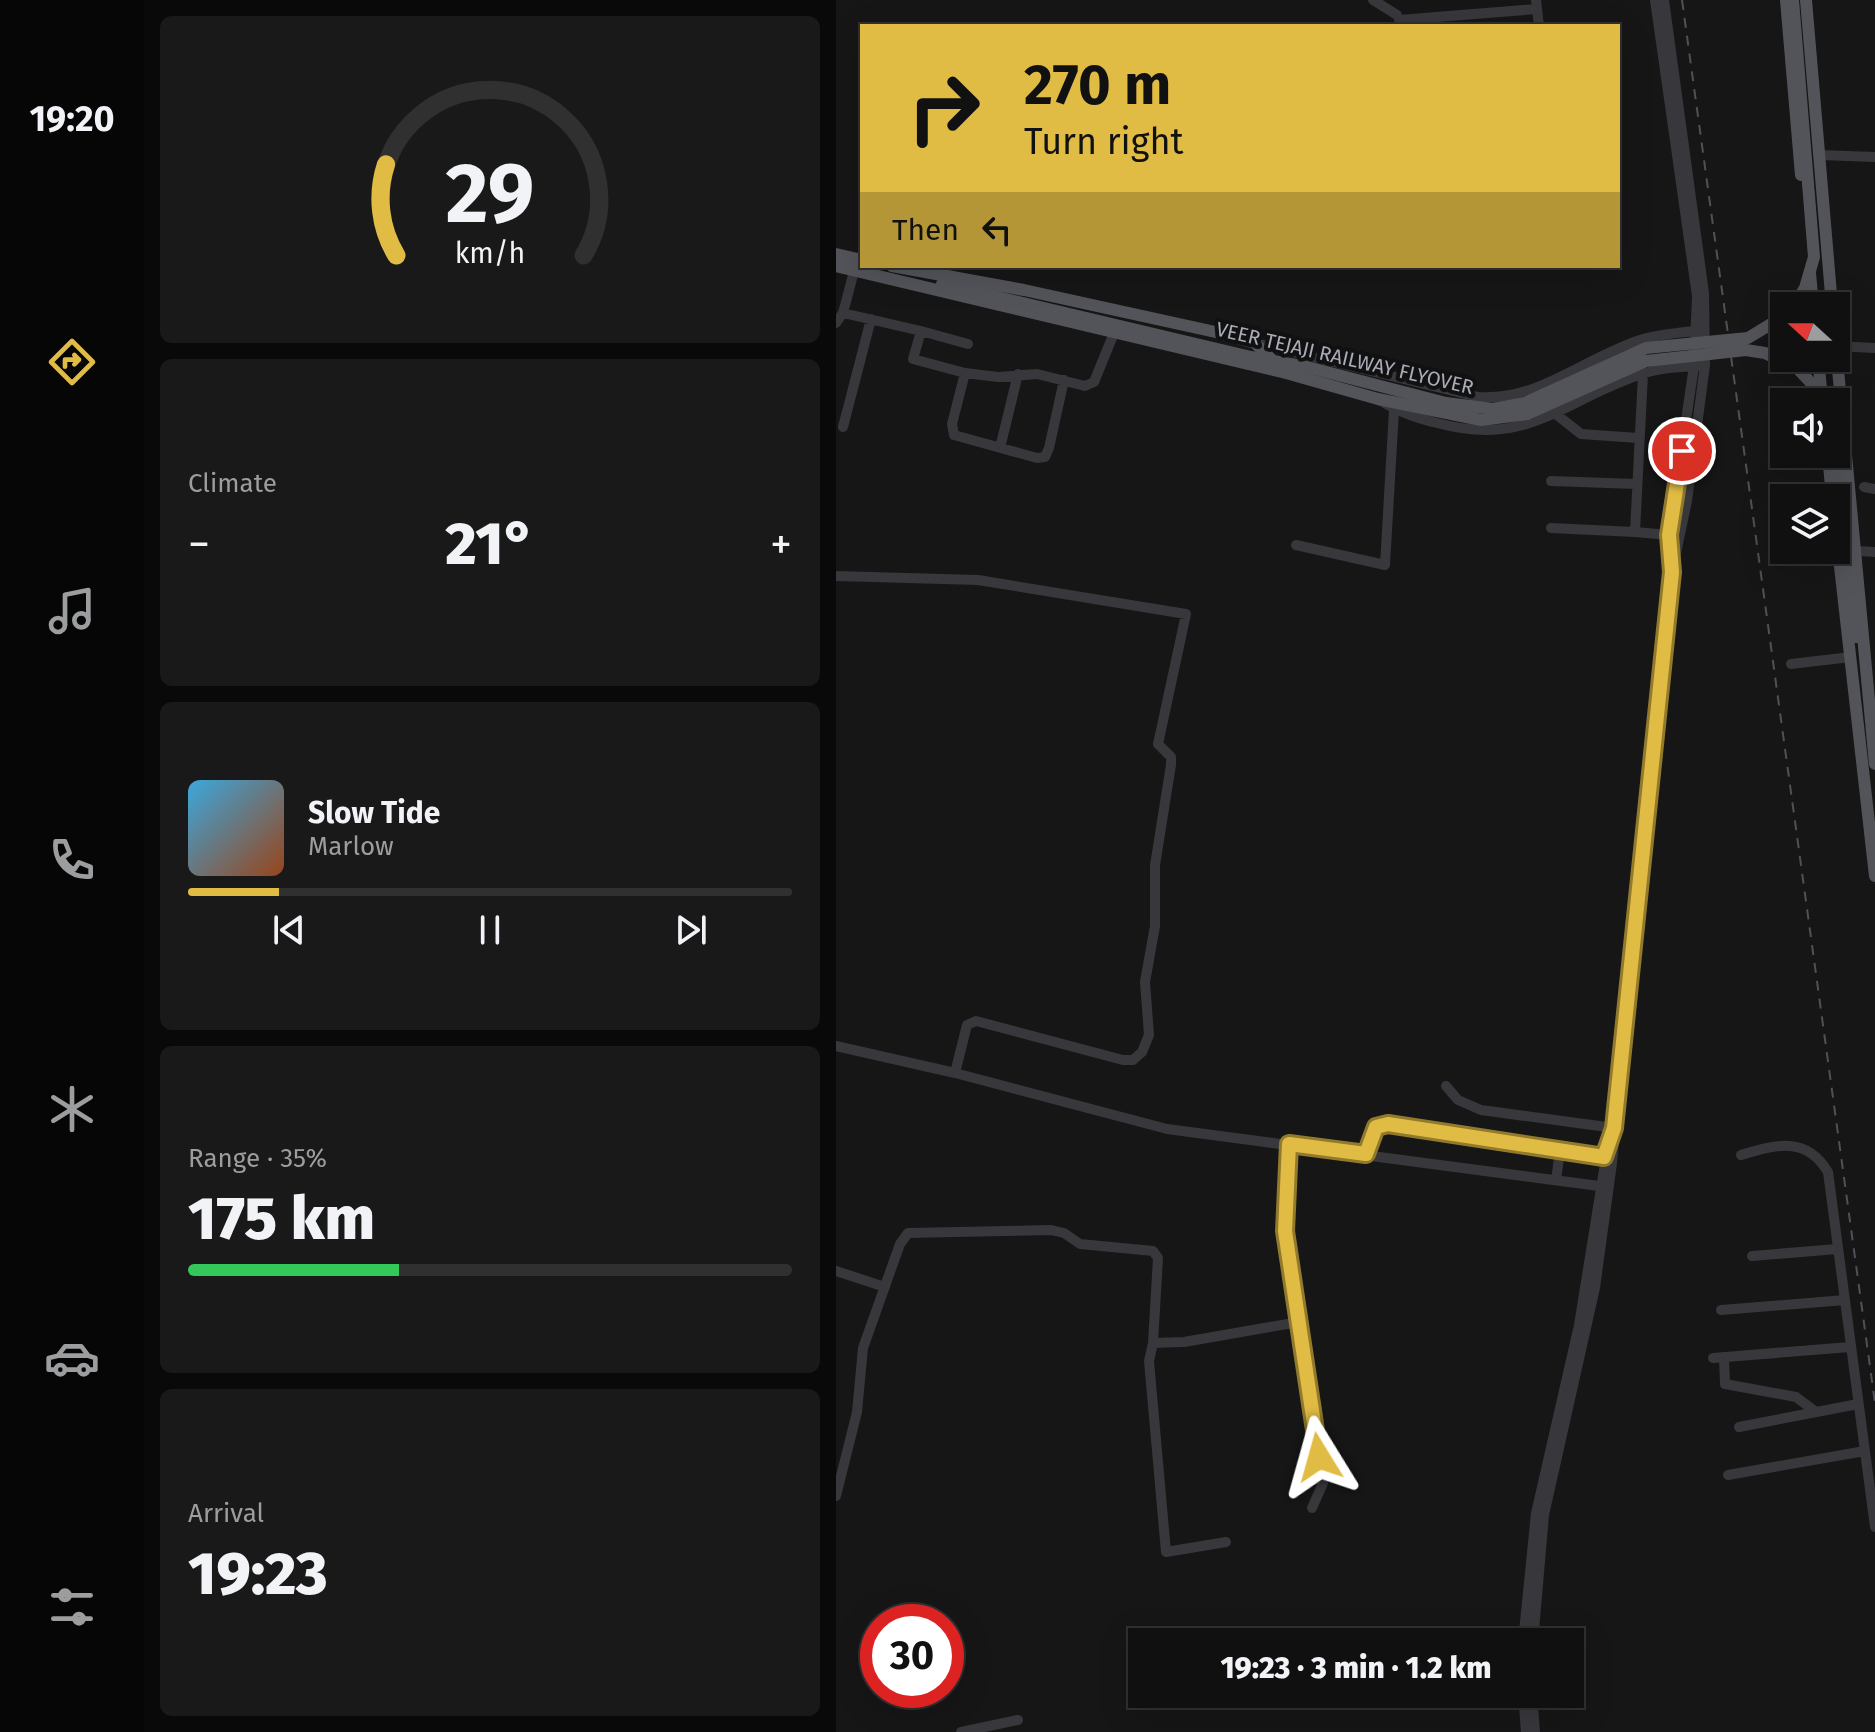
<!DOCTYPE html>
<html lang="en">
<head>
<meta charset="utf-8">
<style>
	body { margin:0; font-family:"Fira Sans",sans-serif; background:#19191a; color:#f1f3f6; height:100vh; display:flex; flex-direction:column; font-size:30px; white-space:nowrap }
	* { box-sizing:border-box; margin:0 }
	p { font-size:26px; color:#9c9d9f }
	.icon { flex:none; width:44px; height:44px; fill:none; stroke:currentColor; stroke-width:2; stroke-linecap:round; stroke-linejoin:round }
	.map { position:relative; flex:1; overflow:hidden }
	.side { display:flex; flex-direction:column; gap:16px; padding:16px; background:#090909; width:692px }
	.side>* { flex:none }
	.top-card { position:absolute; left:24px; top:24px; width:760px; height:244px; border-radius:0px; box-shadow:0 8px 32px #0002,0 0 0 2px #303031; background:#e1bc44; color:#111; overflow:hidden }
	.needle { width:52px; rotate:291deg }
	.tools { position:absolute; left:934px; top:292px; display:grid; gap:16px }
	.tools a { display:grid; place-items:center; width:80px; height:80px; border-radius:0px; background:#101011; box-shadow:0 8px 32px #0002,0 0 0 2px #303031; font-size:40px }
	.speed { position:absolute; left:24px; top:1604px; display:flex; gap:16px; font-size:40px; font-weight:700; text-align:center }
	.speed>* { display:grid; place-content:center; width:104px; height:104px; border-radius:50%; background:#101011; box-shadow:0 8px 32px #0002,0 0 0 2px #303031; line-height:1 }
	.speed .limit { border:12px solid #d22; background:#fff; color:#111 }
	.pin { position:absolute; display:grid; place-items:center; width:68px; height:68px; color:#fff; margin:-34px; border:4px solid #fff; border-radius:50%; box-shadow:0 2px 8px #0007 }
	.me { position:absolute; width:88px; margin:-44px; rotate:352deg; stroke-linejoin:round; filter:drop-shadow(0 0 6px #0008) }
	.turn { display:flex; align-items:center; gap:28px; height:168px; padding:0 32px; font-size:36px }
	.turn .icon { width:104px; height:104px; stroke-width:2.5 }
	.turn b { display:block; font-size:56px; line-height:68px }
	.then { display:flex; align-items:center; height:76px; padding:0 32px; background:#0003; gap:16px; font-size:30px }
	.big { font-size:60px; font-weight:800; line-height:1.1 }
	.side .tile { flex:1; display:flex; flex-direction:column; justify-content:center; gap:12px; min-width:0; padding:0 28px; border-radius:12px; background:#19191a }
	.side .dial { align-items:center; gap:0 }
	.dial svg { height:208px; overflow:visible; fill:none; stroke:#303031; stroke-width:7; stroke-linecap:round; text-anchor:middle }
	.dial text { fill:#f1f3f6; stroke:none }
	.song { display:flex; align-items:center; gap:24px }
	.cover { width:96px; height:96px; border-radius:12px; background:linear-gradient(135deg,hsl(200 70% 55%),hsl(20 70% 35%)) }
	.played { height:8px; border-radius:4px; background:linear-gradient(90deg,#e1bc44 15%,#303031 15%) }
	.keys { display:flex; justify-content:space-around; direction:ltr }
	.heat { display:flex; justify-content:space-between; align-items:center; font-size:44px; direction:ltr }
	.charge { height:12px; border-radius:6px; background:linear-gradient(90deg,#34c759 35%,#303031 0) }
	.trip { position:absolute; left:292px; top:1628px; width:456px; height:80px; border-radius:0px; background:#101011; box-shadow:0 8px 32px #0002,0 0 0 2px #303031; font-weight:800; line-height:80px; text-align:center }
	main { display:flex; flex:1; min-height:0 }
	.dock { display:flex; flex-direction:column; width:144px; justify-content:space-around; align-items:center; background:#060607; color:#9c9d9f }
	.dock .icon { width:56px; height:56px }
	.dock .current { color:#e1bc44 }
	.dock b { font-size:36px; color:#f1f3f6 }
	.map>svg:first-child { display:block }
</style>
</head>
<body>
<main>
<nav class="dock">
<b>19:20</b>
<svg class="icon current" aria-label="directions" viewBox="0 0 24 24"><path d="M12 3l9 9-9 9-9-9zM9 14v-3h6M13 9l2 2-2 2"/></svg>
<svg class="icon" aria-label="music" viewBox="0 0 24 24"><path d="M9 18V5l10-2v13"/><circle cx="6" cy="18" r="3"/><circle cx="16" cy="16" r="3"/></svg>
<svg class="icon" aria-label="phone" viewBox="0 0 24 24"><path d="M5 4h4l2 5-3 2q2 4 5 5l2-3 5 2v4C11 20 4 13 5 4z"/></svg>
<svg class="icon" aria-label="climate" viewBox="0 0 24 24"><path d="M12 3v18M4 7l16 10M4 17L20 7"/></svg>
<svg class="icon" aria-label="car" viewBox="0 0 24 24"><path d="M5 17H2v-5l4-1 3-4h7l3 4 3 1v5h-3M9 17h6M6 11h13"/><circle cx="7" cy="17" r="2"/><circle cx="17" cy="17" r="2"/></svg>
<svg class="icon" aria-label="filters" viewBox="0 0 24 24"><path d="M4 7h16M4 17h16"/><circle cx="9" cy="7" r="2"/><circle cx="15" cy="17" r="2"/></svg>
</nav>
<section class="side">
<div class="tile dial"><svg viewBox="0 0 100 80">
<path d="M14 69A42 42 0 1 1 86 69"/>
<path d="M14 69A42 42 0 0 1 10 34" stroke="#e1bc44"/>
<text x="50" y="56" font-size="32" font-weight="700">29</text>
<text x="50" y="72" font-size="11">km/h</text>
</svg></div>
<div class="tile"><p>Climate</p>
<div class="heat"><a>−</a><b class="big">21°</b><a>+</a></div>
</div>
<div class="tile">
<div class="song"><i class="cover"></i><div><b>Slow Tide</b><p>Marlow</p></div></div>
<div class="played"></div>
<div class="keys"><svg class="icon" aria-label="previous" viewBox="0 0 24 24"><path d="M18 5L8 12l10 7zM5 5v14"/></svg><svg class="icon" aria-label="pause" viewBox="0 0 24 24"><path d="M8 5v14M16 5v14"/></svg><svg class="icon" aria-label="next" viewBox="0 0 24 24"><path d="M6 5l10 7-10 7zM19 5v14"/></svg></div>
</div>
<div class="tile"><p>Range · 35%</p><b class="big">175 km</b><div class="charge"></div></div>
<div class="tile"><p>Arrival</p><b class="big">19:23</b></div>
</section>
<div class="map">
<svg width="1039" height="1732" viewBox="0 0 1039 1732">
	<rect width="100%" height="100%" fill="#161617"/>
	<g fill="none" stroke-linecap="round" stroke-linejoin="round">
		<!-- minor -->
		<path stroke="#37373c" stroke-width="10" d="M537,0L561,15
			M700,0L703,26
			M819,0L861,296L858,366L833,535L836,570
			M563,20L701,9
			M984,155L1039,157
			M7,313L85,331L77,359L129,373L162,377L201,374L249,386L258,382L278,333
			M0,323L7,313L17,275
			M85,331L132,344
			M419,343L642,397C704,401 748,358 804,340C823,334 845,333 865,330
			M1000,346L1039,348
			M129,373L116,424L118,435L201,458L209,457L213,448L228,380
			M807,374L799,532L833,535
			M544,400C562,412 580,418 601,423C694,448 726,400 806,374C824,368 843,367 862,366
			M721,415L745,434L802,438
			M7,427L35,319
			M164,448L182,374
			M715,481L800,484
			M1028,487L1039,489
			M715,528L799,532
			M460,545L549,565L558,410
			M1022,551L1039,552
			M0,576L142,580L350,614L322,744L335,757V765L319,865V926L309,982L313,1035L306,1052L297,1060H287L140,1021L131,1025L119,1073
			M955,664L1015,657
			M0,1046L119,1073L331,1129L763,1186
			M610,1086L622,1100L645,1110L778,1128
			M530,1154L540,1127L552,1124L768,1157
			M905,1155C939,1145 970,1135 992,1172L1039,1527
			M720,1180L724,1151
			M916,1256L1001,1249
			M0,1271L49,1287
			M885,1310L1009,1300
			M463,1322L487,1483L476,1508
			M317,1343L313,1361L330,1552L390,1542
			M888,1357L889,1384L960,1397L980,1412
			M877,1358L1014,1347
			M903,1427L1022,1404
			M892,1475L1029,1451
			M0,1496L21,1412L27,1348L64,1244L72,1233L215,1230L228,1233L244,1244L317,1251L322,1258L317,1343L348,1342L463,1322L447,1208L453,1144
			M687,1642L700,1513L743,1325L772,1145
			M697,1642L708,1515L759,1288L776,1163L816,738L836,572L851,501L869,365L868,293L828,0
			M687,1694L690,1732
			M696,1694L699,1732
			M125,1732L182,1720"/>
		<!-- major -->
		<path stroke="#53545a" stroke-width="12" d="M950,0L965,175
			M970,0L996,306
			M0,254L26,260
			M0,266L450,373L542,399L645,420L691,414
			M56,266L188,290L384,333L419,343L440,364
			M974,273L977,306
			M1000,348L1039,764
			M982,358L986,399
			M1000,425L1020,637
			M992,454L996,498
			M1000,531L1039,876"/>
		<!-- rail -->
		<path stroke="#505157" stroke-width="2" stroke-dasharray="10 8" stroke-linecap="butt" d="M846,0L1039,1403"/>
		<!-- major-bridge -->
		<path stroke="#53545a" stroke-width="12" d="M957,0L978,257L969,288L958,306
			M106,284L415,357L471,367L610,403L657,409L689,403L810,348L912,338L948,316
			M691,414L810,361L910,350L929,353L961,368L993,402"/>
	</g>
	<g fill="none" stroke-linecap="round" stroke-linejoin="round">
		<defs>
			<path id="route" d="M483,1457L449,1231L453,1144L530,1154L540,1127L552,1124L768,1157L778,1128L836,572L833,535L846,451"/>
		</defs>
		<!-- route casing -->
		<use href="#route" stroke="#927a2c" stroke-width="20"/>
		<!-- route -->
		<use href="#route" stroke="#e1bc44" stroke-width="14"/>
	</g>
	<g text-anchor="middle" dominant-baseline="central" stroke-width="8" stroke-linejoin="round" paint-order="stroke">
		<!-- street labels -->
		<g font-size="20" fill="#a9abb6" stroke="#111112">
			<text transform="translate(509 358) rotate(13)">VEER TEJAJI RAILWAY FLYOVER</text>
		</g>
	</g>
</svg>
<div class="tools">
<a><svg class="needle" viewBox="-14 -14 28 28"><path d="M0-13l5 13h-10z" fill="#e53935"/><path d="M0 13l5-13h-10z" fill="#9c9d9f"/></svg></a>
<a><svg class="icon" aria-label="sound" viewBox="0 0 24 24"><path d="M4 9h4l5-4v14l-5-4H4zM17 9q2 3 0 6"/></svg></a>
<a><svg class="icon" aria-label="layers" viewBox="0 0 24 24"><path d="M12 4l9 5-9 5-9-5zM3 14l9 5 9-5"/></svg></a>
</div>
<div class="speed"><div class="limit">30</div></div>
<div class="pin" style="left:846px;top:451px;background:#d93025"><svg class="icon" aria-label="arrive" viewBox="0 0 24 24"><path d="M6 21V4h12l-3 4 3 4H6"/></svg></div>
<svg class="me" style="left:483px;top:1457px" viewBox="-20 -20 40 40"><path d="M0-17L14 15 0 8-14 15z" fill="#e1bc44" stroke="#fff" stroke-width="4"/></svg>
<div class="trip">19:23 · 3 min · 1.2 km</div>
<div class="top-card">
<div class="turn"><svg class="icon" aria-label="right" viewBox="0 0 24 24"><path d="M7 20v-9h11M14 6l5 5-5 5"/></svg><div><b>270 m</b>Turn right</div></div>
<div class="then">Then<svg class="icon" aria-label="left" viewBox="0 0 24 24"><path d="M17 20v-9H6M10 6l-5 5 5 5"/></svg></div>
</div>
</div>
</main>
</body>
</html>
